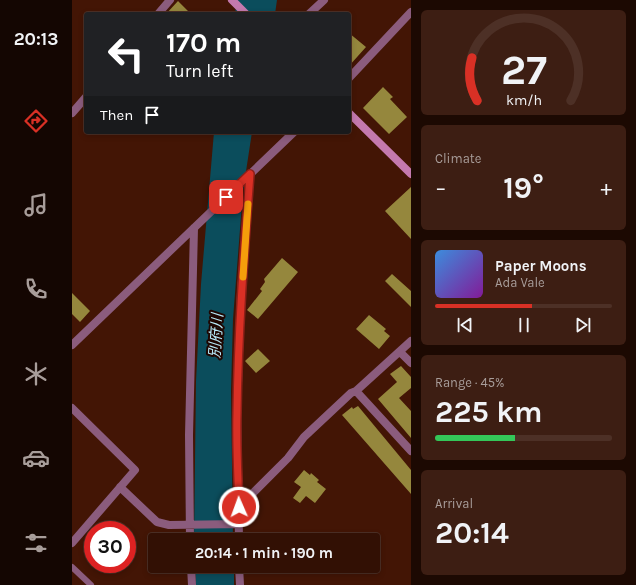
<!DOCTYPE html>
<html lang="en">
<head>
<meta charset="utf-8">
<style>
	body { margin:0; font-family:Karla,"Noto Sans JP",sans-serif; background:#3d1e13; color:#f1f3f6; height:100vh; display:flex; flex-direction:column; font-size:15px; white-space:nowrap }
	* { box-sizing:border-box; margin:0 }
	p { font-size:13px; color:#a89d9a }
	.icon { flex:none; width:22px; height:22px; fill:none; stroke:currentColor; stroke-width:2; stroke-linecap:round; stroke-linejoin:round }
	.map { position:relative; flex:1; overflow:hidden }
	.details { display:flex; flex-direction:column; gap:10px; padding:10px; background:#1c0902; width:225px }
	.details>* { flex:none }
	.banner { position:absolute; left:12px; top:12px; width:267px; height:122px; border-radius:4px; box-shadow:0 2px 6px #0003,0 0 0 1px #4d3026; background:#202124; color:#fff; overflow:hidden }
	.speed { position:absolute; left:12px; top:521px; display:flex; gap:8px; font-size:20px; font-weight:700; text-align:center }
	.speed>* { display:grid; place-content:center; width:52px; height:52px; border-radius:50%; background:#321004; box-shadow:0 2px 6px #0003,0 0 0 1px #4d3026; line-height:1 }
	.speed .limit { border:6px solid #d22; background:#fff; color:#111 }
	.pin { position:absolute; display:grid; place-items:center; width:34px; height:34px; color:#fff; margin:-17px; border-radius:8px; box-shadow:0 2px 6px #0006 }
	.me { position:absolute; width:44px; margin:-22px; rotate:358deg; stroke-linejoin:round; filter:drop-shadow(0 0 3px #0008) }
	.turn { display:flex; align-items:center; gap:14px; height:84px; padding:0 16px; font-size:18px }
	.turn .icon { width:52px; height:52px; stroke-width:2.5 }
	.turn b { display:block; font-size:28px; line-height:34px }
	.then { display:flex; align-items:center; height:38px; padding:0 16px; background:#0003; gap:8px; font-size:15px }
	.big { font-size:30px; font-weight:700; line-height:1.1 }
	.details .widget { flex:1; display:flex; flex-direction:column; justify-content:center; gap:6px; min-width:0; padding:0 14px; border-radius:6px; background:#3d1e13 }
	.details .dial { align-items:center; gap:0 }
	.dial svg { height:104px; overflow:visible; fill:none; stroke:#4d3026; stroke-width:7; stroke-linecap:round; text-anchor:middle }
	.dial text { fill:#f1f3f6; stroke:none }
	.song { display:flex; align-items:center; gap:12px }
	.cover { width:48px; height:48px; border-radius:6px; background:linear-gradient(135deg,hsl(210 70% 55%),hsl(290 70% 35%)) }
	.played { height:4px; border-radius:2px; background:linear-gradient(90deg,#d93025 55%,#4d3026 55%) }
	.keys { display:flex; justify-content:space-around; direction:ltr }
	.heat { display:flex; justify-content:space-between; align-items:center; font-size:22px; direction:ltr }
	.charge { height:6px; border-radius:3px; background:linear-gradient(90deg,#34c759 45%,#4d3026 0) }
	.trip { position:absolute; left:76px; top:533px; width:232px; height:40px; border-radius:4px; background:#321004; box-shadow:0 2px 6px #0003,0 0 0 1px #4d3026; font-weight:700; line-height:40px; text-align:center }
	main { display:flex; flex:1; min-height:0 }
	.menu { display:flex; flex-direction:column; width:72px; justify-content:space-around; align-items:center; background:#140602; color:#a89d9a }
	.menu .icon { width:28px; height:28px }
	.menu .active { color:#d93025 }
	.menu b { font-size:18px; color:#f1f3f6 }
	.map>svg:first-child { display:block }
</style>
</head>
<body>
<main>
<nav class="menu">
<b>20:13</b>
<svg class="icon active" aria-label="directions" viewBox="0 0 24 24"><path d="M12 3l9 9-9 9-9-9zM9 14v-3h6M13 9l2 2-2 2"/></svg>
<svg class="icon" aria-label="music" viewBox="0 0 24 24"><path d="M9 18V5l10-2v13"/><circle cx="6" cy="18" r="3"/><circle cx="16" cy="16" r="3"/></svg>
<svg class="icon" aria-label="phone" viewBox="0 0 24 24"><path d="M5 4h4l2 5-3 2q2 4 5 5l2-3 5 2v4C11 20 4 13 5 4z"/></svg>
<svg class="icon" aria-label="climate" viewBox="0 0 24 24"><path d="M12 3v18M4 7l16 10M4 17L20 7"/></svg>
<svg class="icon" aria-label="car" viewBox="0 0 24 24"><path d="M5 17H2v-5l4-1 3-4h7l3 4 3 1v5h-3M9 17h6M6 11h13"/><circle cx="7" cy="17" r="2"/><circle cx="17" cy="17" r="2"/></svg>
<svg class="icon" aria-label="filters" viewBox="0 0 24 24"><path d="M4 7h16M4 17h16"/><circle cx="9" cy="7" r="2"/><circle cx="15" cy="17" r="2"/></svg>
</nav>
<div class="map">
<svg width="339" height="585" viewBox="0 0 339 585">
	<rect width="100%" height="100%" fill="#431505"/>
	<!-- water -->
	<path fill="#0b4d5c" d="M165,0H205L203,14H163Z
		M142,132H180L171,191L161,319L159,391L161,540H122L124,381L129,284Z
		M123,566H162V585H124Z"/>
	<!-- building -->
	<path fill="#95873d" d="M106,1L119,14H94Z
		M277,33L294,47L277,66Z
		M311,87L321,97L318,99L335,117L317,134L291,108Z
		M339,187V239L313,211Z
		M210,258L226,272L186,319L175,310L190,291L188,289L193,282L192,279Z
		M320,274L339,291V307L313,281Z
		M0,293L18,311L8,322L0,314Z
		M297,315L314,329L312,331L318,336L307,349L284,329Z
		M186,349L198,361L184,373L173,361Z
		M329,366L339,377V388L327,398L339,411V438L306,399L325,382L318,374Z
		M286,406L339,470V494L270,415L280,407L281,409Z
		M232,470L238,475L239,473L247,480L245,482L254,489L243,503L234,496L228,503L221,498L229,487L222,482Z"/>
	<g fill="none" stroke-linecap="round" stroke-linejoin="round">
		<!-- service -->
		<path stroke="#8b5c7d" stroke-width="6" d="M0,567L19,585"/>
		<!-- minor -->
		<path stroke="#8b5c7d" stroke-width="8" d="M86,14L98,0
			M237,14L252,0
			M277,78L339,12
			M0,113L14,97
			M339,341L284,391L339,451
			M0,345L222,132
			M328,352L339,363
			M0,408L63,470L0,543
			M48,487L85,522L97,525L167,524
			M167,507L216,458L232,437L279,393L284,391
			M118,540L117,435L122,228
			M167,540L165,413L169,292L178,174
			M119,566L120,585
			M167,566L168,585"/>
		<!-- secondary -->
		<path stroke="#c479ae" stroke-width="8" d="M160,0L174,14
			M277,113L339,174"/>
	</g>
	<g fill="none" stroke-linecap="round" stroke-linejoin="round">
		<defs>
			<path id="route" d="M154,197L178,174C172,254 166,333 165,413C164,444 166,475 167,507"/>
		</defs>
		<!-- route casing -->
		<use href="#route" stroke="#8d1f18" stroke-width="10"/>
		<!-- route -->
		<use href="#route" stroke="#d93025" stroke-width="7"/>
		<!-- slow -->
		<path stroke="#f59e0b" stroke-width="7" d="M171,277L176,204"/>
	</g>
	<g text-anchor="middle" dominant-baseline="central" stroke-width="4" stroke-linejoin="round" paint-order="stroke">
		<!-- water labels -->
		<g font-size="15" font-style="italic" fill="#b9ecfb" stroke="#1f0601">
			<text transform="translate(144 336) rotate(-86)">別府川</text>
		</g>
	</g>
</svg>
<div class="speed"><div class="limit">30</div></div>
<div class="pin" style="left:154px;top:197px;background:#d93025"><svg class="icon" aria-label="arrive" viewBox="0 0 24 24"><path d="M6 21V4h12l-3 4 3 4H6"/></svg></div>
<svg class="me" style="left:167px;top:507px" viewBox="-20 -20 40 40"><circle r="17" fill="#d93025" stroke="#fff" stroke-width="3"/><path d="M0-11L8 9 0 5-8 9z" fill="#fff"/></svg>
<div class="trip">20:14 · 1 min · 190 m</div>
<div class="banner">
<div class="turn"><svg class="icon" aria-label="left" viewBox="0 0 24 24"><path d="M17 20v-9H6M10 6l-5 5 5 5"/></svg><div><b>170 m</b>Turn left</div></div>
<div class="then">Then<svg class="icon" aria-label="arrive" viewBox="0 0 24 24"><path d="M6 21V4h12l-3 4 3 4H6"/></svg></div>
</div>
</div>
<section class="details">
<div class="widget dial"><svg viewBox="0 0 100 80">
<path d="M14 69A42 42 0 1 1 86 69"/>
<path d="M14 69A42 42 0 0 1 10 36" stroke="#d93025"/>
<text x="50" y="56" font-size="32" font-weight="700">27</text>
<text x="50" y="72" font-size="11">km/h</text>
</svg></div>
<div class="widget"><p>Climate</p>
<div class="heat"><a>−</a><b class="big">19°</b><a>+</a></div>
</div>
<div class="widget">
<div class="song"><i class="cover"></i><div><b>Paper Moons</b><p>Ada Vale</p></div></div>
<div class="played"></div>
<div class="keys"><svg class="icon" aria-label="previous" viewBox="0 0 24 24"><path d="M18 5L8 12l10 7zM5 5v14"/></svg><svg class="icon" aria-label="pause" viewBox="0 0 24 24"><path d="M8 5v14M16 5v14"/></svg><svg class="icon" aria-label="next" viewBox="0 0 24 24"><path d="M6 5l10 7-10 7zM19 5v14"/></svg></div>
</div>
<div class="widget"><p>Range · 45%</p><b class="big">225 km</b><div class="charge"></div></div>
<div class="widget"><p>Arrival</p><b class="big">20:14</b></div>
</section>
</main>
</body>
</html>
